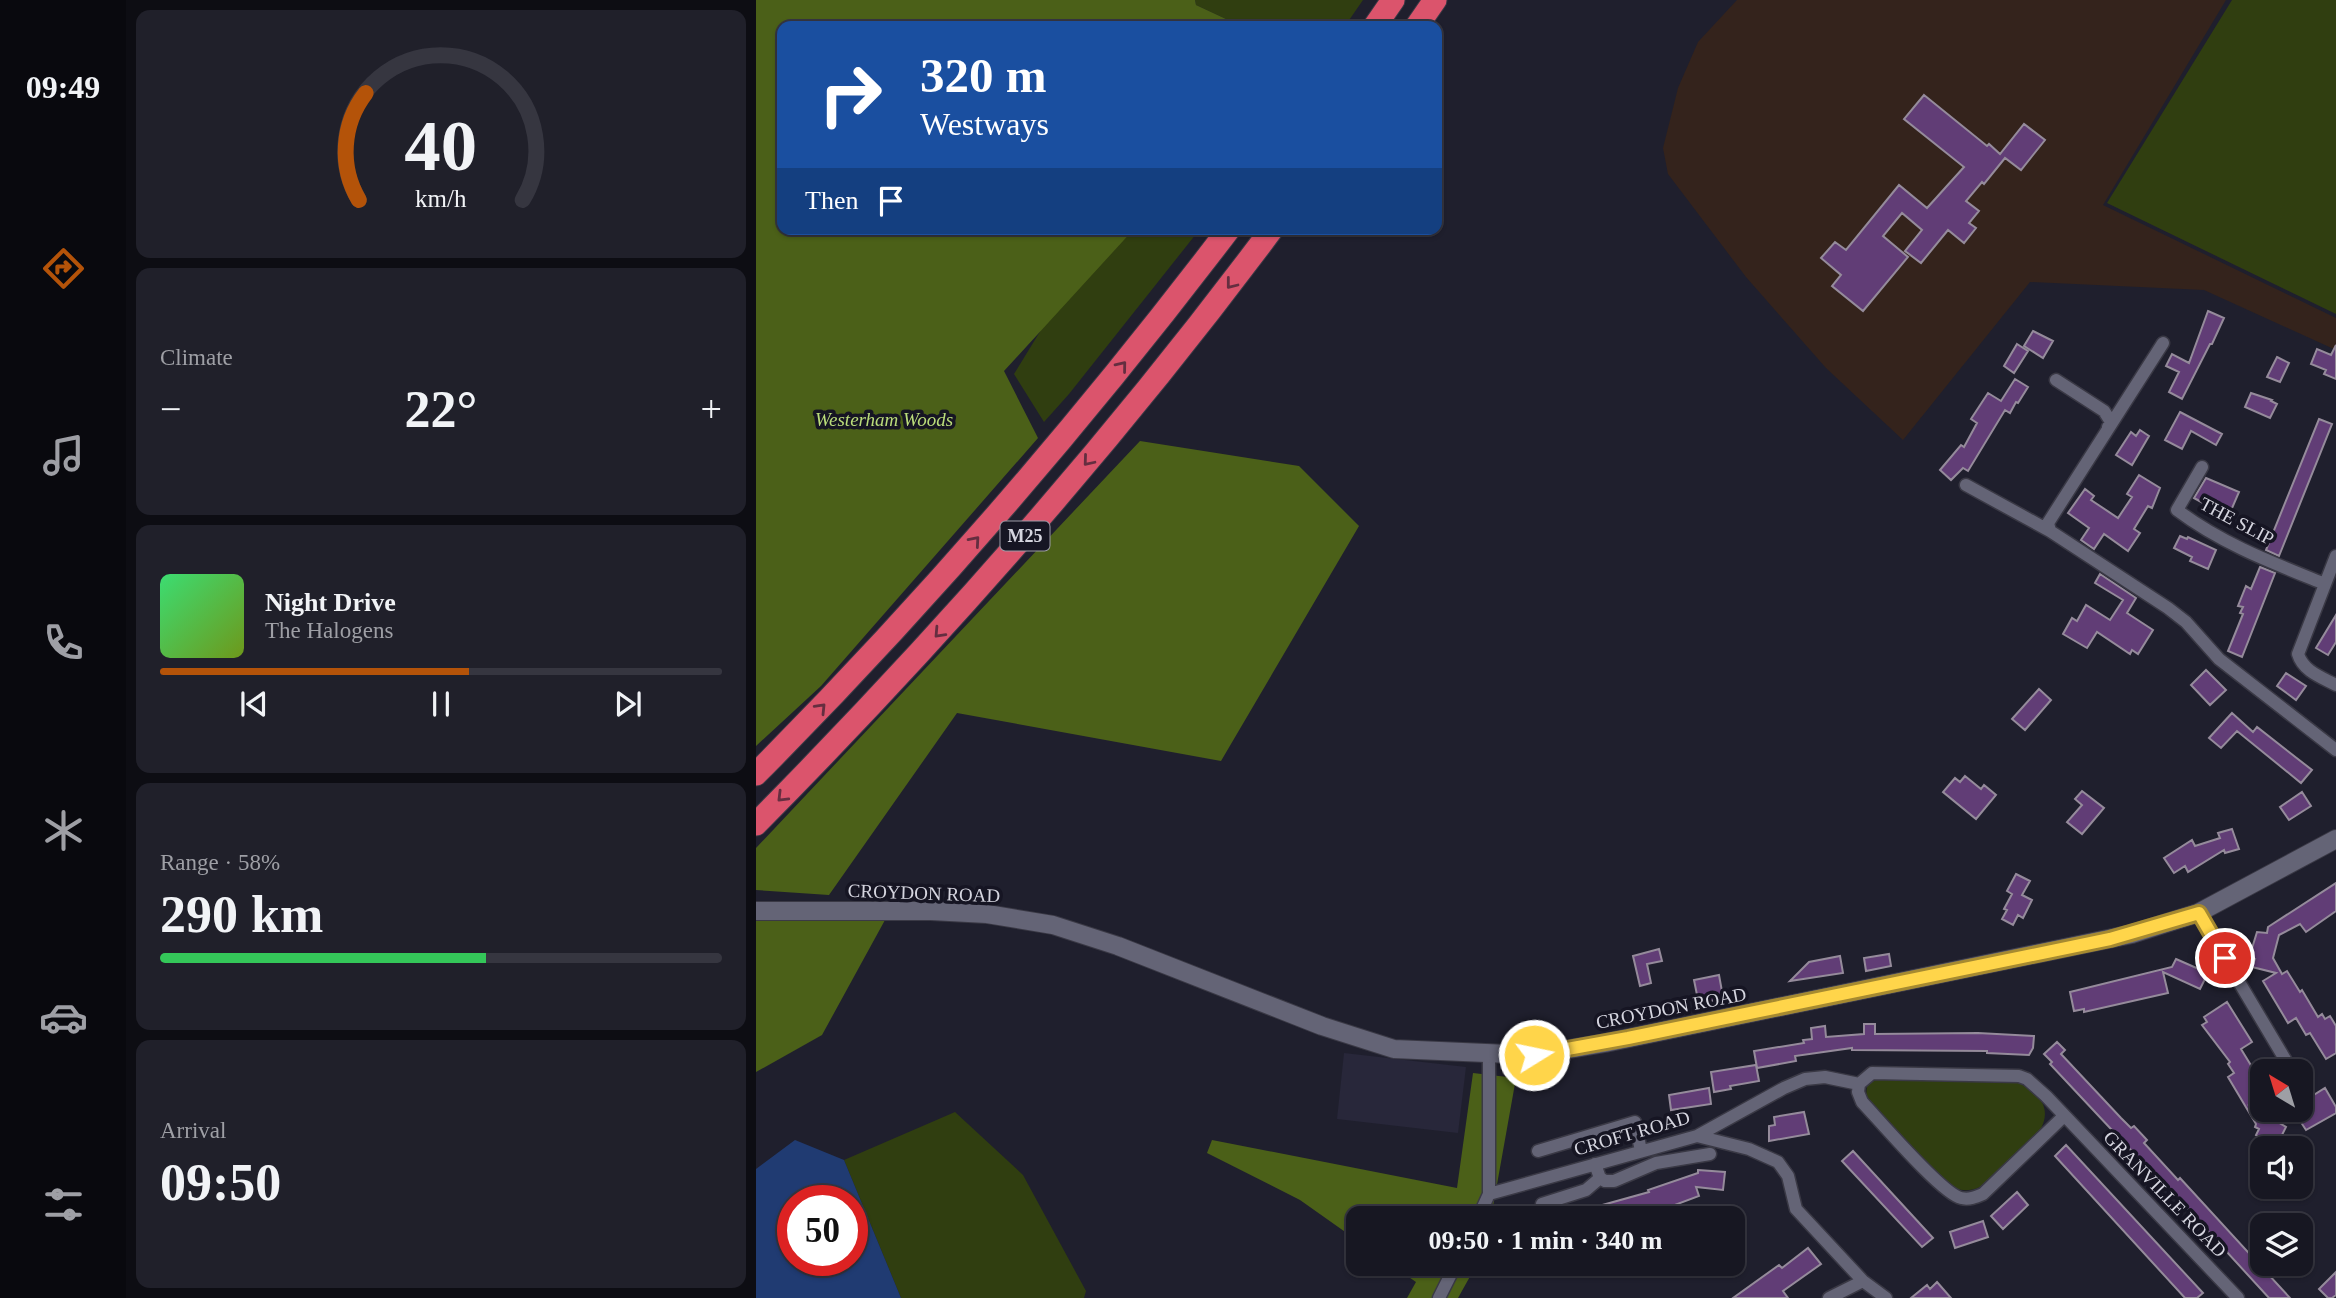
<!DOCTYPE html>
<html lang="en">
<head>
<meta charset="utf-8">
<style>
	body { margin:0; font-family:"Times New Roman",serif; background:#20202a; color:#f1f3f6; height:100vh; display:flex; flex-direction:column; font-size:26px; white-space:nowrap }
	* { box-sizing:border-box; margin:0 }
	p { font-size:23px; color:#9e9fa5 }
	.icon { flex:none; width:38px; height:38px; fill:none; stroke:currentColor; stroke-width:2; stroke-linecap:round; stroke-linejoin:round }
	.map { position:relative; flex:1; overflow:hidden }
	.panel { display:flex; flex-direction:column; gap:10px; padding:10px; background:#0d0d13; width:630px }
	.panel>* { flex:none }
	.banner { position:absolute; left:21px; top:21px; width:665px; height:214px; border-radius:14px; box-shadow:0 2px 5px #0004,0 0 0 2px #363640; background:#1a4fa0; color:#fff; overflow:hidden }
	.needle { width:46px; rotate:322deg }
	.buttons { position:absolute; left:1494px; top:1059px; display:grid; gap:14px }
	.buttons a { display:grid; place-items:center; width:63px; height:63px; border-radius:14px; background:#171722; box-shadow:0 2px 5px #0004,0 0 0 2px #363640; font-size:35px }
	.speed { position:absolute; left:21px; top:1185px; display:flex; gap:14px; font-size:35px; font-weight:700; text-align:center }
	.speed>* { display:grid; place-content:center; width:91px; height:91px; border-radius:50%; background:#171722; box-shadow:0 2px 5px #0004,0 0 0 2px #363640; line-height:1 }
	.speed .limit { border:10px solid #d22; background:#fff; color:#111 }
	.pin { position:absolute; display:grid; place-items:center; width:60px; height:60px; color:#fff; margin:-30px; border:4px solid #fff; border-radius:50%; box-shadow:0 2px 7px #0007 }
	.me { position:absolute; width:77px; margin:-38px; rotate:80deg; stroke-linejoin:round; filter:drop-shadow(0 0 5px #0008) }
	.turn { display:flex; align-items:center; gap:24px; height:147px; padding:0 28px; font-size:32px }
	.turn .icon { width:91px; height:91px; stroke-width:2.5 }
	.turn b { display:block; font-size:49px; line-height:60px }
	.then { display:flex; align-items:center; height:66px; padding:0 28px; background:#0003; gap:14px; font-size:26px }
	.big { font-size:52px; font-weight:600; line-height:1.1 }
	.panel .widget { flex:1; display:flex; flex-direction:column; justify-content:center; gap:10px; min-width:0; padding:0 24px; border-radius:14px; background:#20202a }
	.panel .dial { align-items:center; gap:0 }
	.dial svg { height:182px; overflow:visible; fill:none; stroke:#363640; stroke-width:7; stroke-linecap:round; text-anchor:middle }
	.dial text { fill:#f1f3f6; stroke:none }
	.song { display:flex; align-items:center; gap:21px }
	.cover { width:84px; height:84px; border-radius:10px; background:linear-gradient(135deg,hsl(140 70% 55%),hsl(80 70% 35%)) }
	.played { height:7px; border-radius:4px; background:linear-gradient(90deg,#b45309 55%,#363640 55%) }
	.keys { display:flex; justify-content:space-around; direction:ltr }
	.heat { display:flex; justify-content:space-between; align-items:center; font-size:38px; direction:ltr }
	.charge { height:10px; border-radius:5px; background:linear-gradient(90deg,#34c759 58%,#363640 0) }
	.trip { position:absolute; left:590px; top:1206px; width:399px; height:70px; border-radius:14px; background:#171722; box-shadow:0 2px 5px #0004,0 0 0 2px #363640; font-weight:600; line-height:70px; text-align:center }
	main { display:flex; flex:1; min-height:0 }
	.menu { display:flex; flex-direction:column; width:126px; justify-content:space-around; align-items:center; background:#09090e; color:#9e9fa5 }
	.menu .icon { width:49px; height:49px }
	.menu .active { color:#b45309 }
	.menu b { font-size:32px; color:#f1f3f6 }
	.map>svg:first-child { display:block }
</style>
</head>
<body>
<main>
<nav class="menu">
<b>09:49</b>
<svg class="icon active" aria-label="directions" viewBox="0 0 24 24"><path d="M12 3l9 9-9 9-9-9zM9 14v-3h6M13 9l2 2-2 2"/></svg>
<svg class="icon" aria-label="music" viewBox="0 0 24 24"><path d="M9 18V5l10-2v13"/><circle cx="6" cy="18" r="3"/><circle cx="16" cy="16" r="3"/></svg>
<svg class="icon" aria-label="phone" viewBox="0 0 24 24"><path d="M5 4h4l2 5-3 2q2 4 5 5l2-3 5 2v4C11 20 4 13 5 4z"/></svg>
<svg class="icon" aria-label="climate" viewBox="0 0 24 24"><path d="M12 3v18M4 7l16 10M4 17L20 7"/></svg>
<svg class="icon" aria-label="car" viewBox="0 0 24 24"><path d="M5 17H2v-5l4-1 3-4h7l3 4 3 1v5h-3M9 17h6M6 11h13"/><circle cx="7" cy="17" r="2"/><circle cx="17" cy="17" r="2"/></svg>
<svg class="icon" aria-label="filters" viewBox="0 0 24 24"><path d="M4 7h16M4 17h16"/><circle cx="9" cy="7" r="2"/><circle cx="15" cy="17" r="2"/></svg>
</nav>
<section class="panel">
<div class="widget dial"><svg viewBox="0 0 100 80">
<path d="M14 69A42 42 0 1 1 86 69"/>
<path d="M14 69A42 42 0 0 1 17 22" stroke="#b45309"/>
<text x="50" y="56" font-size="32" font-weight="700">40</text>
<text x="50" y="72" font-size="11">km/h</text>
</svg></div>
<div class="widget"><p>Climate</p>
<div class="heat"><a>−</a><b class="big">22°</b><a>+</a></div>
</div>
<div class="widget">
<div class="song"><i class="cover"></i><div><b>Night Drive</b><p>The Halogens</p></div></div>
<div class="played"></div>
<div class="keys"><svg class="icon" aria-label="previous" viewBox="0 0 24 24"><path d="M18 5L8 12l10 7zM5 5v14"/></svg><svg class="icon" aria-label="pause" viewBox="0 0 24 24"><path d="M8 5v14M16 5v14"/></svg><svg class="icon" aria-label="next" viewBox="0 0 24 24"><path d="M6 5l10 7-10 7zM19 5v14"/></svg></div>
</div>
<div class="widget"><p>Range · 58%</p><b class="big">290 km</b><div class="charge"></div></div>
<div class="widget"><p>Arrival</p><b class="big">09:50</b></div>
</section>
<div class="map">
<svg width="1580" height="1298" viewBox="0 0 1580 1298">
	<rect width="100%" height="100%" fill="#1f1f2d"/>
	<!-- built -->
	<path fill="#28273a" d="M588,1053L710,1067L702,1133L581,1119Z"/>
	<!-- education -->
	<path fill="#34231c" d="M981,0H1470L1347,205L1580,318V350L1448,290L1274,282L1147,440L1070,368L990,277L912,174L907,148L922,88L942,42Z"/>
	<!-- green -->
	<path fill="#303e10" d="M439,0H607L589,26H544L541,23L536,26H485L440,5Z
		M1476,0H1580V314L1351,203Z
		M362,229H444L313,394L288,422L258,374L304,299Z
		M1129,1079L1263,1083C1328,1116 1254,1161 1224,1187C1212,1192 1202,1191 1191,1185L1110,1098L1111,1085L1119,1080Z
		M199,1112L267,1175L330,1291L328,1298H145L88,1160Z"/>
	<!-- forest -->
	<path fill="#4b6018" d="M0,0H439L440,5L485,26H26V229H378L248,371L282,438L65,686L0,746Z
		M384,441L543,466L603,526L465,761L201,713L73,895L0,890V848Z
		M129,920L66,1035L0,1072V921Z
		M717,1073L760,1078L735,1218H602V1241L544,1200L451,1153L456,1140L701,1188Z
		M634,1264H721L702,1298H651L660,1282Z"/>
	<!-- water -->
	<path fill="#203b72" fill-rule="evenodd" d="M39,1140L88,1160L145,1298H0V1169ZM37,1200H96V1260H37Z"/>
	<!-- building -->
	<path fill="#613d76" stroke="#958b9b" stroke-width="2" d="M1168,95L1231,146L1233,144L1244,154L1268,124L1289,140L1265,170L1249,158L1228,184L1226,182L1210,201L1223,211L1213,223L1220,228L1208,243L1192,230L1165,263L1149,251L1166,230L1146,213L1127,236L1152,257L1107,311L1076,286L1085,275L1065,258L1079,242L1090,250L1143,185L1171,208L1208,167L1148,119Z
		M1452,311L1468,318L1456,344H1454L1426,399L1413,392L1423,372L1410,366L1416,354L1433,363Z
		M1277,331L1297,341L1287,358L1268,346Z
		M1261,344L1272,351L1258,373L1248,366Z
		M1580,345V379L1568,374L1570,370L1555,364L1561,349L1575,355Z
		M1521,357L1533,363L1524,382L1511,377Z
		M1259,379L1272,387L1262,403L1260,402L1254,413L1249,410L1212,471L1207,468L1195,480L1184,470L1205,445L1208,447L1221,423L1215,419L1232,393L1245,401Z
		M1495,393L1516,400L1515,401L1521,404L1514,418L1489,407Z
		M1424,412L1466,434L1460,445L1435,431L1426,449L1409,440Z
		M1563,419L1576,424L1523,556L1510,550Z
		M1384,430L1393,436L1376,465L1360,455L1375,432L1380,436Z
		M1383,475L1404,488L1396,508L1392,506L1378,529L1384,533L1372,551L1348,534L1338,549L1325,540L1333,528L1312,513L1329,489L1338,496L1335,500L1362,518L1376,497L1371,494Z
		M1450,478L1483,492L1470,522L1456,515L1458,509L1438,498Z
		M1424,536L1431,539L1432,537L1460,550L1452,569L1434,561L1436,557L1418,548Z
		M1504,567L1519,573L1486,657L1472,651L1487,614L1484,613L1487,607L1482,606L1490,586L1495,589Z
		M1344,574L1380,598L1371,613L1397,630L1382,654L1376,650L1374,654L1341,632L1331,648L1307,634L1316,618L1321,621L1330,605L1354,620L1367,600L1339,583Z
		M1580,615V642L1572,655L1560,648Z
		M1450,670L1470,690L1454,705L1435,685Z
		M1530,673L1550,686L1540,700L1521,686Z
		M1283,689L1295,700L1269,730L1256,719Z
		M1476,713L1497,732L1501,727L1556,770L1545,783L1481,731L1465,748L1453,738Z
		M1209,776L1225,789L1228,785L1240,795L1220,819L1187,792L1199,778L1204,782Z
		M1326,791L1348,808L1326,834L1311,822L1326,805L1319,799Z
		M1546,792L1555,806L1533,820L1524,807Z
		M1476,829L1483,849L1469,853L1468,850L1432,872L1429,866L1418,873L1408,858L1436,840L1439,846L1464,838L1462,833Z
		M1260,874L1274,881L1266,895L1276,900L1267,918L1262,915L1257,925L1246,919L1251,910L1248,909L1256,894L1251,891Z
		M1580,883V911L1550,932L1544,924L1523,935L1517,958L1526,974L1531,971L1544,992L1546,990L1562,1017L1566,1014L1569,1019L1574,1016L1580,1026V1053L1570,1059L1554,1033L1550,1035L1540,1018L1532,1023L1507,981L1520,973L1496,967L1499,959L1493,958L1501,932L1511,933L1512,927Z
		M903,949L906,961L891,964L895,983L884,986L877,956Z
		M1133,954L1135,966L1110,971L1108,958Z
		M1084,956L1087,973L1034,981L1053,962Z
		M1420,959L1452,973L1444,989L1407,972L1412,993L1328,1012V1009L1318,1011L1314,992L1416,967Z
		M963,975L967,997L943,1005L938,980Z
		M1471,1002L1496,1042L1485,1049L1507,1085V1097L1493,1105L1530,1127L1523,1141L1519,1138L1515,1144L1500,1135L1503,1129L1499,1127L1500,1124L1472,1077L1478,1073L1472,1064L1474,1062L1446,1025L1451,1022L1448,1017Z
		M1108,1024H1119V1034L1222,1033L1278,1036L1277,1048L1273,1055L1231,1053V1051L1096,1050V1048L1039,1056L1040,1061L1001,1068L998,1051L1048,1043L1047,1040L1056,1039L1055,1028L1069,1026L1070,1037L1108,1034Z
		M1301,1042L1309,1050L1305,1054L1365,1118L1375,1128L1378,1126L1391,1140L1388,1143L1422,1180L1424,1178L1534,1298H1513L1405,1180L1402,1183L1383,1162L1384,1160L1294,1064L1296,1062L1288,1054Z
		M1000,1065L1003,1081L974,1086L975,1089L958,1092L955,1072Z
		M953,1088L955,1104L915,1110L913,1095Z
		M1569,1088L1580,1107V1113L1550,1130L1537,1110H1545V1103Z
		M1048,1112L1053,1134L1013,1141V1126L1019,1125L1018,1117Z
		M1310,1145L1447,1293L1441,1298H1429L1299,1156Z
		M1097,1151L1177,1238L1166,1247L1086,1161Z
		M942,1170L969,1172L967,1190L940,1187L943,1196L884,1218H815L814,1214L893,1192L892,1190L942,1173Z
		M1261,1192L1272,1205L1247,1229L1235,1216Z
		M1227,1221L1232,1237L1199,1248L1194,1232Z
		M1052,1248L1065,1264L1027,1291L1032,1298H977L1023,1265L1026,1268Z
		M1580,1272V1295L1576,1298H1572L1563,1289Z
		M1181,1282L1195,1298H1155L1171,1285L1174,1289Z"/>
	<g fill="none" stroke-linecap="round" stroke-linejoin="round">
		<defs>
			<path id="minor" d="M1407,343L1292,523L1294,531L1412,608L1430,622L1463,659L1580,750
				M1300,380L1348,411L1355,422L1352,427
				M1446,467L1421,510C1466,544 1517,563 1569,584
				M1210,485L1294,531
				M1580,556L1542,654C1547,671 1565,677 1580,685
				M1442,913L1536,1071
				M1308,1116L1227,1194C1220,1197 1213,1200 1205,1198C1186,1194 1124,1121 1106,1102L1102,1092L1103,1084L1116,1073L1263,1076L1271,1079L1290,1096L1482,1298
				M941,1136L993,1149L1022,1162L1032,1176L1040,1209L1107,1281L1130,1298
				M782,1151L879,1122L885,1151
				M839,1164L844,1178L849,1181H858L900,1163L954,1154
				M733,1194L941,1136L1028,1088L1049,1079L1069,1077L1103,1084
				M786,1204L830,1190L844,1178
				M722,1218L733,1194V1054
				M683,1298L700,1264
				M1073,1298L1107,1281"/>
			<path id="secondary" d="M0,911H175L231,914L297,925L362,946L566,1026L638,1049L778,1055L849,1043L1376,934L1442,913L1580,839"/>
			<path id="motorway" d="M619,26L637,0
				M661,26L679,0
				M0,774C170,603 327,421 473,229
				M0,824C185,637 359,440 516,229"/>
		</defs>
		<!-- minor casing -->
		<use href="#minor" stroke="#3a3945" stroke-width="15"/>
		<!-- secondary casing -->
		<use href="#secondary" stroke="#3a3945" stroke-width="20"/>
		<!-- motorway casing -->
		<use href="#motorway" stroke="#3a3945" stroke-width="25"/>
		<!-- minor -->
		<use href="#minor" stroke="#646476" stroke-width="12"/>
		<!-- secondary -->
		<use href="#secondary" stroke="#646476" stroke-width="18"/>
		<!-- motorway -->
		<use href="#motorway" stroke="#db546c" stroke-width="23"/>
	</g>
	<!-- one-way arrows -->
	<defs><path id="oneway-chevron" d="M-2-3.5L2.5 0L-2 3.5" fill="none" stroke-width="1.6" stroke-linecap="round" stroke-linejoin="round" transform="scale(1.75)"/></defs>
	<g stroke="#652e40">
		<use href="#oneway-chevron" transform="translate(475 284) rotate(128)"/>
		<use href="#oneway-chevron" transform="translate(366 366) rotate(-51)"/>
		<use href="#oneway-chevron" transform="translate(332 461) rotate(130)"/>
		<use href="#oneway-chevron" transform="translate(219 541) rotate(-49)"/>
		<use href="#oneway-chevron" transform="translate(183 633) rotate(133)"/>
		<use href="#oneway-chevron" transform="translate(65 708) rotate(-46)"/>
		<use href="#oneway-chevron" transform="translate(26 797) rotate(135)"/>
	</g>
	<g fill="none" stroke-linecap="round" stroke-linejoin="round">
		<defs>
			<path id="route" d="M778,1055L872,1038L1354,939L1443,913L1469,958"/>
		</defs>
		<!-- route casing -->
		<use href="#route" stroke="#a68a30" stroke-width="18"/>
		<!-- route -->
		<use href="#route" stroke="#ffd54a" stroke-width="12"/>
	</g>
	<g text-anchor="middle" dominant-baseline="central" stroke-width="7" stroke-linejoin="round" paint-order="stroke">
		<!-- shield labels -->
		<rect fill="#161523" stroke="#9c9ba7" stroke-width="2" x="244.5" y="521.5" width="49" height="29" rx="5"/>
		<g font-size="18" font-weight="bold" fill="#d5d5df">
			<text x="269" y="536">M25</text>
		</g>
		<!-- park labels -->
		<g font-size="19" font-style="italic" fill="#badc7a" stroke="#161523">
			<text x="128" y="419">Westerham Woods</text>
		</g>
		<!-- street labels -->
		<g font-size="19" fill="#d5d5df" stroke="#161523">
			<text transform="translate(1481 521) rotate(28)">THE SLIP</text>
			<text transform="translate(168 893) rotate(2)">CROYDON ROAD</text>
			<text transform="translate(915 1008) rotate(-11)">CROYDON ROAD</text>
			<text transform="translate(876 1133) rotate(-16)">CROFT ROAD</text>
			<text transform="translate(1409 1194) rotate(46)">GRANVILLE ROAD</text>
		</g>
	</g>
</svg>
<div class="buttons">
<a><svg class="needle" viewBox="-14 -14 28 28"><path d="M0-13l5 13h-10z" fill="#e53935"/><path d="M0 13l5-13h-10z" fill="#9e9fa5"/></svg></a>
<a><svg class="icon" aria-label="sound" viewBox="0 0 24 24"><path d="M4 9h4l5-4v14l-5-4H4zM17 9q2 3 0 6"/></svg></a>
<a><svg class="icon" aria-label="layers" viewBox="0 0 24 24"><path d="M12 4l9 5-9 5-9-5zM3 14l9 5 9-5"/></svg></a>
</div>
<div class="speed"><div class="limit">50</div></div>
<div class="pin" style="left:1469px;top:958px;background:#d93025"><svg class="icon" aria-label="arrive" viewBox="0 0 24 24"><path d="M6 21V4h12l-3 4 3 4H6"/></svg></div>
<svg class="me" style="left:778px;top:1055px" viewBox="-20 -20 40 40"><circle r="17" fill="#ffd54a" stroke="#fff" stroke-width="3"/><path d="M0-11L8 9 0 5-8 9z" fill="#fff"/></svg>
<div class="trip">09:50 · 1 min · 340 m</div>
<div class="banner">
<div class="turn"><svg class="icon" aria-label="right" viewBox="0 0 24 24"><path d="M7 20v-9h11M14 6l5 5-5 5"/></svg><div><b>320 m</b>Westways</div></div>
<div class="then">Then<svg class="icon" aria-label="arrive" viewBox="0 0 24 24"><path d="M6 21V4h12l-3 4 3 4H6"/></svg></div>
</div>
</div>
</main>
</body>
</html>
